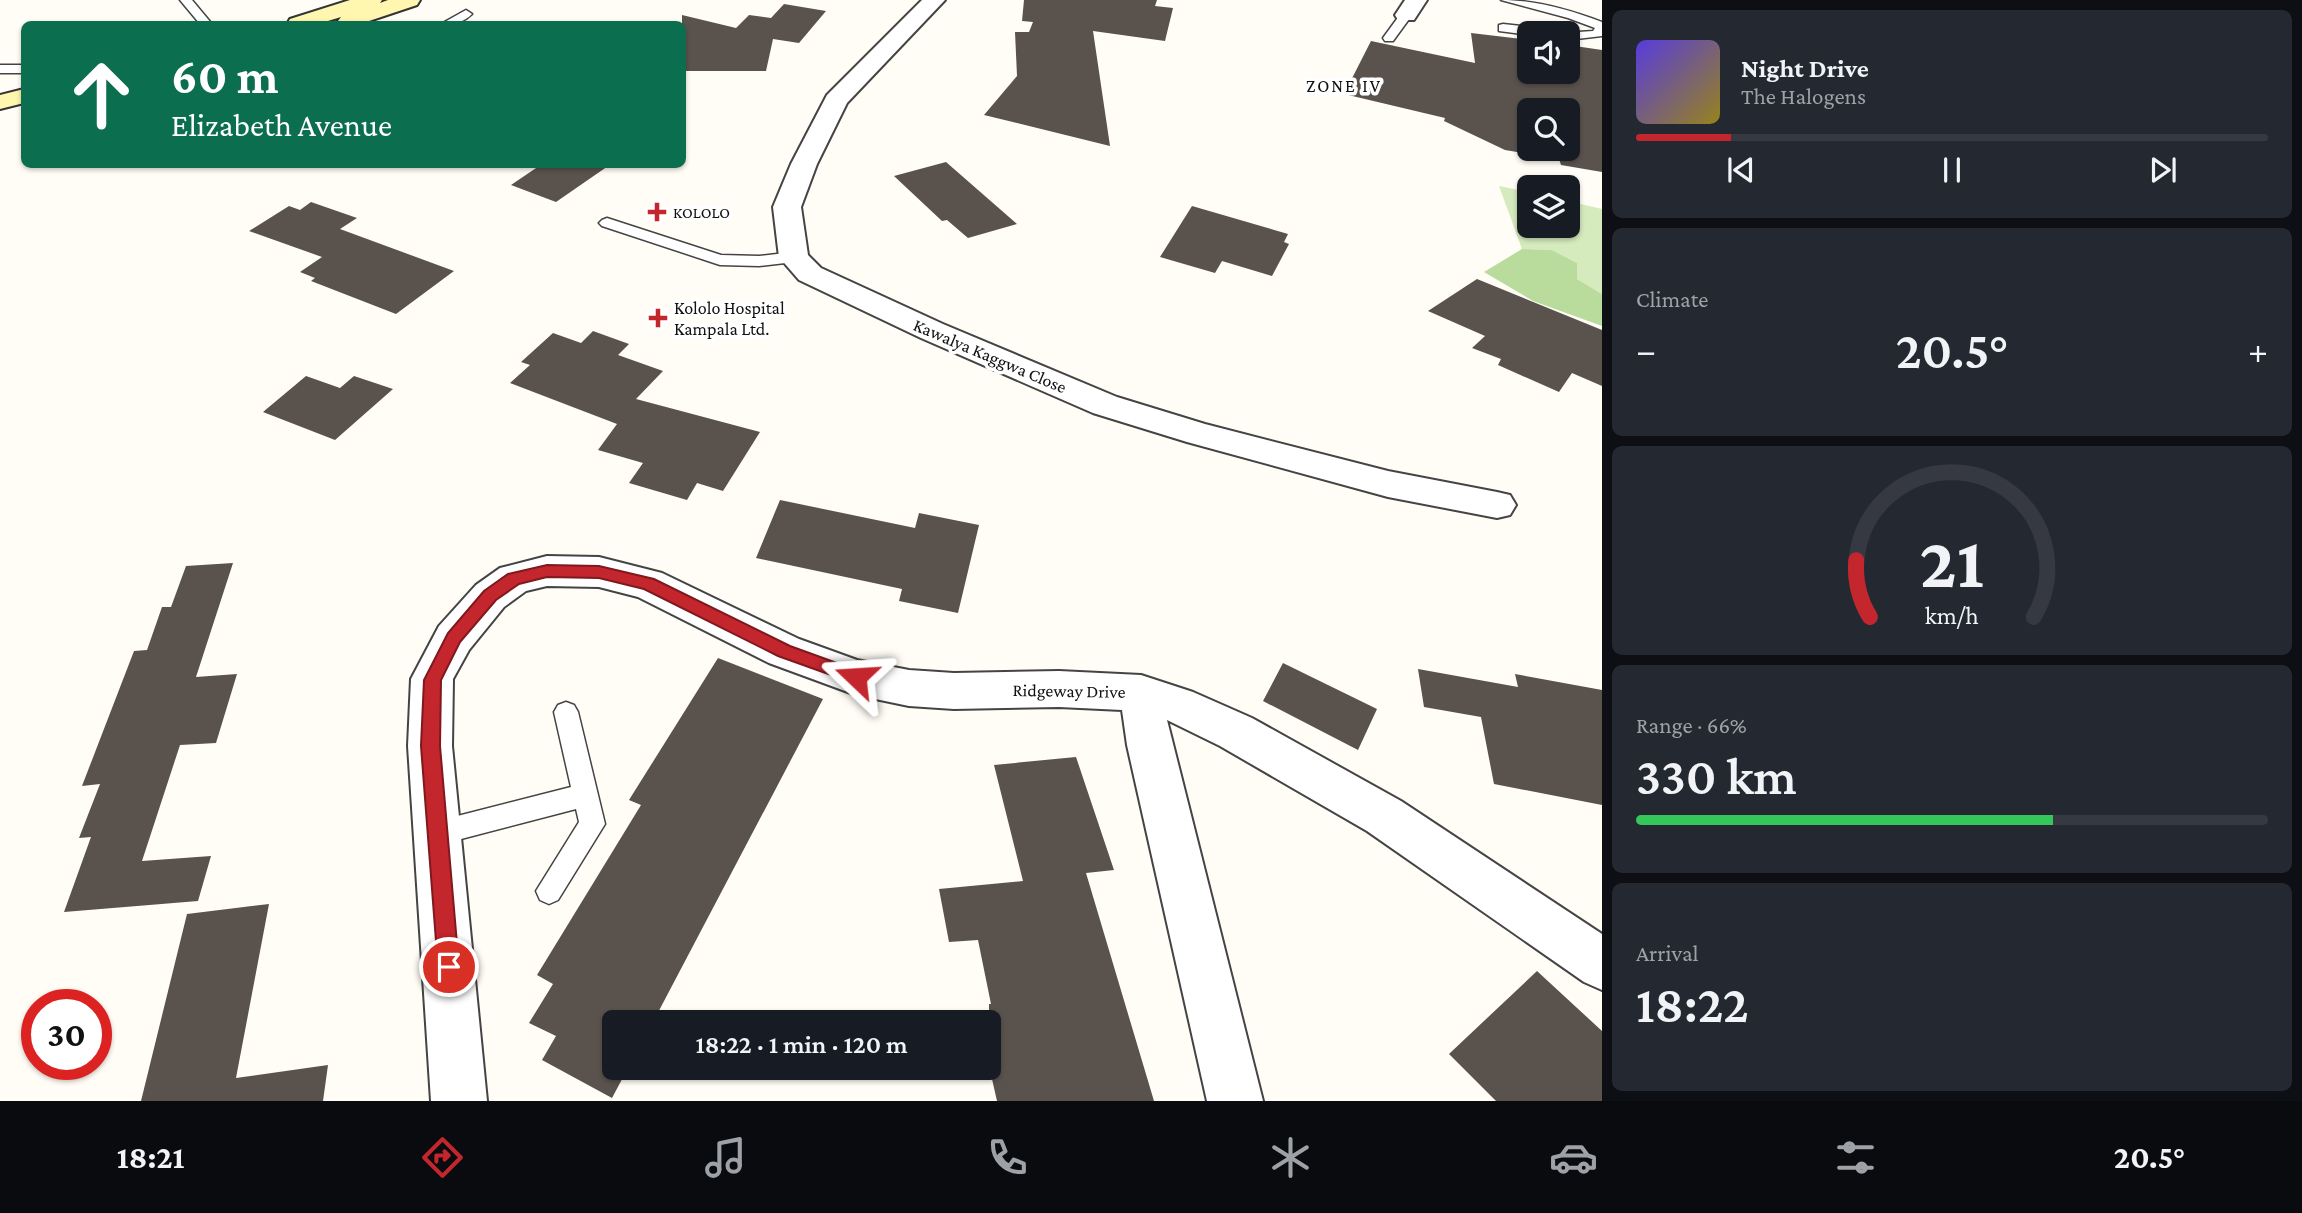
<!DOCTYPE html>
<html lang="en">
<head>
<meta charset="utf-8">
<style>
	body { margin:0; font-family:"Crimson Pro",serif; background:#242831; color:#f1f3f6; height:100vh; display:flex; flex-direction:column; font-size:26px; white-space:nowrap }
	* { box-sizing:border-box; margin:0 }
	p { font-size:23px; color:#9ea1a6 }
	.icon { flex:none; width:38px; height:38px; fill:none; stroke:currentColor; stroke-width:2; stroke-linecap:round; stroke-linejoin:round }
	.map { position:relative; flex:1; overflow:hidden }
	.details { display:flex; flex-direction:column; gap:10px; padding:10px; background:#0d0f14; width:700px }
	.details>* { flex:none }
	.guide { position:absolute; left:21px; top:21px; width:665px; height:147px; border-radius:10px; box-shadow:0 2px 5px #0004; background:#0b6e4f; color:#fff; overflow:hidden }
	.buttons { position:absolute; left:1517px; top:21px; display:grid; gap:14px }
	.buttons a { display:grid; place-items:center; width:63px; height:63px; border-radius:10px; background:#171b24; box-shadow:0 2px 5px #0004; font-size:35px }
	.speed { position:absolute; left:21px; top:989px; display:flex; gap:14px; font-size:35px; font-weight:700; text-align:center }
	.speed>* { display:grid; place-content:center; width:91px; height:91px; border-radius:50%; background:#171b24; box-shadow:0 2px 5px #0004; line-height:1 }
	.speed .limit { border:10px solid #d22; background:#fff; color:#111 }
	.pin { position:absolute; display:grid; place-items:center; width:60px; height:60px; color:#fff; margin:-30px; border:4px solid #fff; border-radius:50%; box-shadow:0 2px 7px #0007 }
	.me { position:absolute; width:77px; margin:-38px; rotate:290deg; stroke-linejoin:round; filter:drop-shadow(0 0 5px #0008) }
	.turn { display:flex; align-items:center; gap:24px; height:147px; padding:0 35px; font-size:32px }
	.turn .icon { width:91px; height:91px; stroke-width:2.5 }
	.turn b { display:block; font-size:49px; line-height:60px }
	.big { font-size:52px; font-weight:600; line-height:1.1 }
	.details .tile { flex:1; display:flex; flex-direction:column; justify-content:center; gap:10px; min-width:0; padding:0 24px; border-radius:10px; background:#242831 }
	.details .dial { align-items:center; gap:0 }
	.dial svg { height:182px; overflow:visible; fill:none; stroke:#363941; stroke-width:7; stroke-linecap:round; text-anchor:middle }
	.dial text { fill:#f1f3f6; stroke:none }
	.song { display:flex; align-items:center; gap:21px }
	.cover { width:84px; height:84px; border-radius:10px; background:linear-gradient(135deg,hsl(250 70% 55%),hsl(50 70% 35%)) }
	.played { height:7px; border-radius:4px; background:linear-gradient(90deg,#c4262e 15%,#363941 15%) }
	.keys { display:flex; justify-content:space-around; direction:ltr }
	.heat { display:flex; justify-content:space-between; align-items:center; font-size:38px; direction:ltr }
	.charge { height:10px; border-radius:5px; background:linear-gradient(90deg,#34c759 66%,#363941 0) }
	.trip { position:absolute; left:602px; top:1010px; width:399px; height:70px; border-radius:10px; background:#171b24; box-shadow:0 2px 5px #0004; font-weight:600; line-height:70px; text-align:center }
	.menu { display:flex; height:112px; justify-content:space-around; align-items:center; background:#090b0e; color:#9ea1a6 }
	.menu .icon { width:49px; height:49px }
	.menu .active { color:#c4262e }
	.menu b { font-size:32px; color:#f1f3f6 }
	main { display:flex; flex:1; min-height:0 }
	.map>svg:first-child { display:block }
</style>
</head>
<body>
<main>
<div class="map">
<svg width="1602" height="1101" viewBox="0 0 1602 1101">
	<rect width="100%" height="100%" fill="#fffdf5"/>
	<!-- green -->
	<path fill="#d5ebbd" d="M1499,186L1529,192L1530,226H1568V201L1602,209V294L1577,279V263L1552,250L1522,249Z"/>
	<!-- forest -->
	<path fill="#b9dc9c" d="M1522,249L1552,250L1577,263V279L1602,294V326L1533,301L1484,272Z"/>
	<!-- building -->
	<path fill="#5a524d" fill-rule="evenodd" d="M1024,0H1157L1155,6L1173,8L1165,41L1093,31L1110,146L984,115L1017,76L1015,32H1029L1033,22L1022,21Z
		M784,4L826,11L799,43L773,39L766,71H682V15L736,28L749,15L771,18Z
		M1471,33L1530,40V72H1568V45L1602,50V172L1561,165L1559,159L1505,150L1444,121L1445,118L1344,94L1371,41L1475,63ZM1530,110H1568V149H1530Z
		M946,162L1017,224L968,238L947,220L942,221L894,176Z
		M542,164H611L556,202L511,185Z
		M311,202L357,218L340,229L454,271L396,314L311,281L315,278L300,272L322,257L249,231L289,206L300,210Z
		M1192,206L1288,234L1284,242L1289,244L1272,276L1222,261L1215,273L1160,257Z
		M1477,279L1602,330V386L1572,373L1559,392L1498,365L1501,359L1472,348L1485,336L1428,311Z
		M593,331L629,344L618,355L663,371L636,399L760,432L723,491L697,483L687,500L629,483L643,463L598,450L617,424L510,383L530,365L521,362L553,333L581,343Z
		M306,376L340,388L354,376L393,389L335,440L263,412Z
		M780,500L915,528L919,513L979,525L958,613L899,601L902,589L756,558Z
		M233,563L196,677L237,674L216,743L180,745L142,861L211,856L198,901L64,912L91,837L79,838L100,784L82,786L134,651L147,650L162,607H171L186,566Z
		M718,658L823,699L653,1022H614V1068H628L612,1098L542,1060L556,1036L529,1023L553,984L537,975L641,805L629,800Z
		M1283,663L1377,709L1358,750L1263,701Z
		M1418,669L1518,687L1515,674L1602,690V805L1494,784L1481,717L1424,707Z
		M1076,757L1114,870L1086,873L1154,1101H997L989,1066V1004H991L978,940L949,942L939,889L1023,881L994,765Z
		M269,904L236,1078L328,1065L323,1101H141L187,914Z
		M1537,971L1602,1031V1101H1496L1449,1054Z"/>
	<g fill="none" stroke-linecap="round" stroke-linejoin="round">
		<defs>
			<path id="lane" d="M180,0H192L212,24H200Z
				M1501,0C1536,0 1570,10 1602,22V36L1568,40V33H1564L1593,31L1595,28L1568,18Z
				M466,10L472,14C463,23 453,25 441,24Z
				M1402,12L1412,15L1393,41H1385L1383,38Z
				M1503,24L1547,29L1553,33L1530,35L1499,31V25Z
				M0,65H24V73H0Z
				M607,218L721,255L759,256L794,252L802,257L794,262L759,266L720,265L602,226L599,223L602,220Z
				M566,702L574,705L578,712L605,824L558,900L549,904L540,900L536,891L579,822L576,809L438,845L429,841L425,833L429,825L438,821L571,787L554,712L558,705Z"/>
			<path id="street" d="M922,0H945L847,103L817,164L801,207L808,255L821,268L943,324L1117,397L1205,424L1388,471L1497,492L1510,495L1516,505L1510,515L1497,518L1388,497L1187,442L1093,413L921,338L799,280L779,257L773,207L791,164L827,95Z
				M1405,0H1427L1414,20H1398L1395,15Z
				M547,556L599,557L662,573L799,639L857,660L909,670L954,673L1059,671L1141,675L1193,692L1252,718L1401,801L1602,934V990L1584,982L1367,831L1220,746L1167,720L1263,1101H1207L1127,745L1122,710L1059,707L954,709L909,706L856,695L769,663L638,597L599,587L547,586L526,591L504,607L469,650L453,679L452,746L487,1101H431L408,746L411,679L439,626L476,585L500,568Z"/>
			<path id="secondary" d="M350,0H382L380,3L388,0H420L417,5L360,24H340L338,21L341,17L318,24H287L290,19Z
				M24,89V103L0,109V95Z"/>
		</defs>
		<!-- lane casing -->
		<use href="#lane" stroke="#444" stroke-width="3"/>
		<!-- street casing -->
		<use href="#street" stroke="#444" stroke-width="4"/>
		<!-- secondary casing -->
		<use href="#secondary" stroke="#333" stroke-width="4"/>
		<!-- lane -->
		<use href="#lane" fill="#fff" fill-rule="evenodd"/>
		<!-- street -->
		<use href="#street" fill="#fff" fill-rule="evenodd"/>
		<!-- secondary -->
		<use href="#secondary" fill="#fff6b0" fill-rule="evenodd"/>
	</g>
	<!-- route -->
	<path fill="#c4262e" stroke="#7f191e" stroke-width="2" d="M547,565L599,566L654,579L790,646L862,672L865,677L862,682L856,684L778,656L644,589L599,578L547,577L519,584L496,600L460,642L441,680L440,746L459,967L456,975L449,978L441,975L438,967L421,746L424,680L448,633L484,591L508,574Z"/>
	<!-- markers -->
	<g fill="#c4262e" stroke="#fff" stroke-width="2.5">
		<path d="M653.5 201.5h7v7h7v7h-7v7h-7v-7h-7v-7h7z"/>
		<path d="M654.5 307.5h7v7h7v7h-7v7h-7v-7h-7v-7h7z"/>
	</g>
	<g text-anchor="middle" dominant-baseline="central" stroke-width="7" stroke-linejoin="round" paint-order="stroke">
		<!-- far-poi labels -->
		<g font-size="16" fill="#111" stroke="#fff" text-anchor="start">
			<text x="673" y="212">KOLOLO</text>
		</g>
		<!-- far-quarter labels -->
		<g font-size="18" letter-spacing="2" fill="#111" stroke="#fff">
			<text x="1344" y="86">ZONE IV</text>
		</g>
		<!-- poi labels -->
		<g font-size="18" fill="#111" stroke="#fff" text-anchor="start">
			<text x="674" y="308">Kololo Hospital<tspan x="674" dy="21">Kampala Ltd.</tspan></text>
		</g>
		<!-- street labels -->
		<g font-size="18" fill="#111" stroke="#fff">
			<text transform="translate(990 356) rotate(23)">Kawalya Kaggwa Close</text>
			<text transform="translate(1069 691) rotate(1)">Ridgeway Drive</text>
		</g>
	</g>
</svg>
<div class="buttons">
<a><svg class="icon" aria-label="sound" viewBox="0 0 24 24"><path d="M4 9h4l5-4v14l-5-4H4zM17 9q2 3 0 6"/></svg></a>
<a><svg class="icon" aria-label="search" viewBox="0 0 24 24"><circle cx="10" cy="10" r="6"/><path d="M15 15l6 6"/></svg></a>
<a><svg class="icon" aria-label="layers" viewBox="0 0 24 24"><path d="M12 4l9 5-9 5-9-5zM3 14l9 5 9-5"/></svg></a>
</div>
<div class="speed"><div class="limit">30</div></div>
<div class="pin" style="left:449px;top:967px;background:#d93025"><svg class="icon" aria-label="arrive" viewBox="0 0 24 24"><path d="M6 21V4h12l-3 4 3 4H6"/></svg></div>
<svg class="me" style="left:856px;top:677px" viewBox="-20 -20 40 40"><path d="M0-17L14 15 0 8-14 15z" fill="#c4262e" stroke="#fff" stroke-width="4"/></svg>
<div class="trip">18:22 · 1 min · 120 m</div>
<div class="guide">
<div class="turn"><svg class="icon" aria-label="ahead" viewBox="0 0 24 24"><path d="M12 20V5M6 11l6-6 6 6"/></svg><div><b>60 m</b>Elizabeth Avenue</div></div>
</div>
</div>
<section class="details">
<div class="tile">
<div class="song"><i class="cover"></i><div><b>Night Drive</b><p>The Halogens</p></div></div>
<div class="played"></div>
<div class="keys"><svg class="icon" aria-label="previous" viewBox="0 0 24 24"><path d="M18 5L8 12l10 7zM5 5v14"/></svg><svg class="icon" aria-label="pause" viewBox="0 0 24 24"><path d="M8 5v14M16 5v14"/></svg><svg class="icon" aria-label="next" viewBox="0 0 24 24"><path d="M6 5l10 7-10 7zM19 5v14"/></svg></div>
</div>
<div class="tile"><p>Climate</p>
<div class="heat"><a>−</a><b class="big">20.5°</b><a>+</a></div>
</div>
<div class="tile dial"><svg viewBox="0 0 100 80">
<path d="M14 69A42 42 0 1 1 86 69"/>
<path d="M14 69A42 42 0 0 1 8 44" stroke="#c4262e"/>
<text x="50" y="56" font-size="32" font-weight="700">21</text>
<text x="50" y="72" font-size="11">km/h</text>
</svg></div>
<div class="tile"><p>Range · 66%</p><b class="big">330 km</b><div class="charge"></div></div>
<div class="tile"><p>Arrival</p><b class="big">18:22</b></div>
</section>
</main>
<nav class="menu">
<b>18:21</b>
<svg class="icon active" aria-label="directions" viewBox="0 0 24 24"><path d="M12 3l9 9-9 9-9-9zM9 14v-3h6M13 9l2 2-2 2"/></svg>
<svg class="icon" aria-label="music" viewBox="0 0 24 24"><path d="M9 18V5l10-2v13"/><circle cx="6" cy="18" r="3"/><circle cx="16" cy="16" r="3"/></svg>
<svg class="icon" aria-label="phone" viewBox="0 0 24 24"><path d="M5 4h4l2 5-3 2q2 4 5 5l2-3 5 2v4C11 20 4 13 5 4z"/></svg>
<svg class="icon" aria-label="climate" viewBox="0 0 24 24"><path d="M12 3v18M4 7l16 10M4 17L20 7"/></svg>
<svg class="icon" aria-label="car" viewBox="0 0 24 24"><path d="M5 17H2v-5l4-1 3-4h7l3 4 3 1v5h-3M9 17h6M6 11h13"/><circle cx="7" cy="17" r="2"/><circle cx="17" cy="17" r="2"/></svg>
<svg class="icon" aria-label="filters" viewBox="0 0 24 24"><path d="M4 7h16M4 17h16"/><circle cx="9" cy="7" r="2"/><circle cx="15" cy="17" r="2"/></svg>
<b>20.5°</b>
</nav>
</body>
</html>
